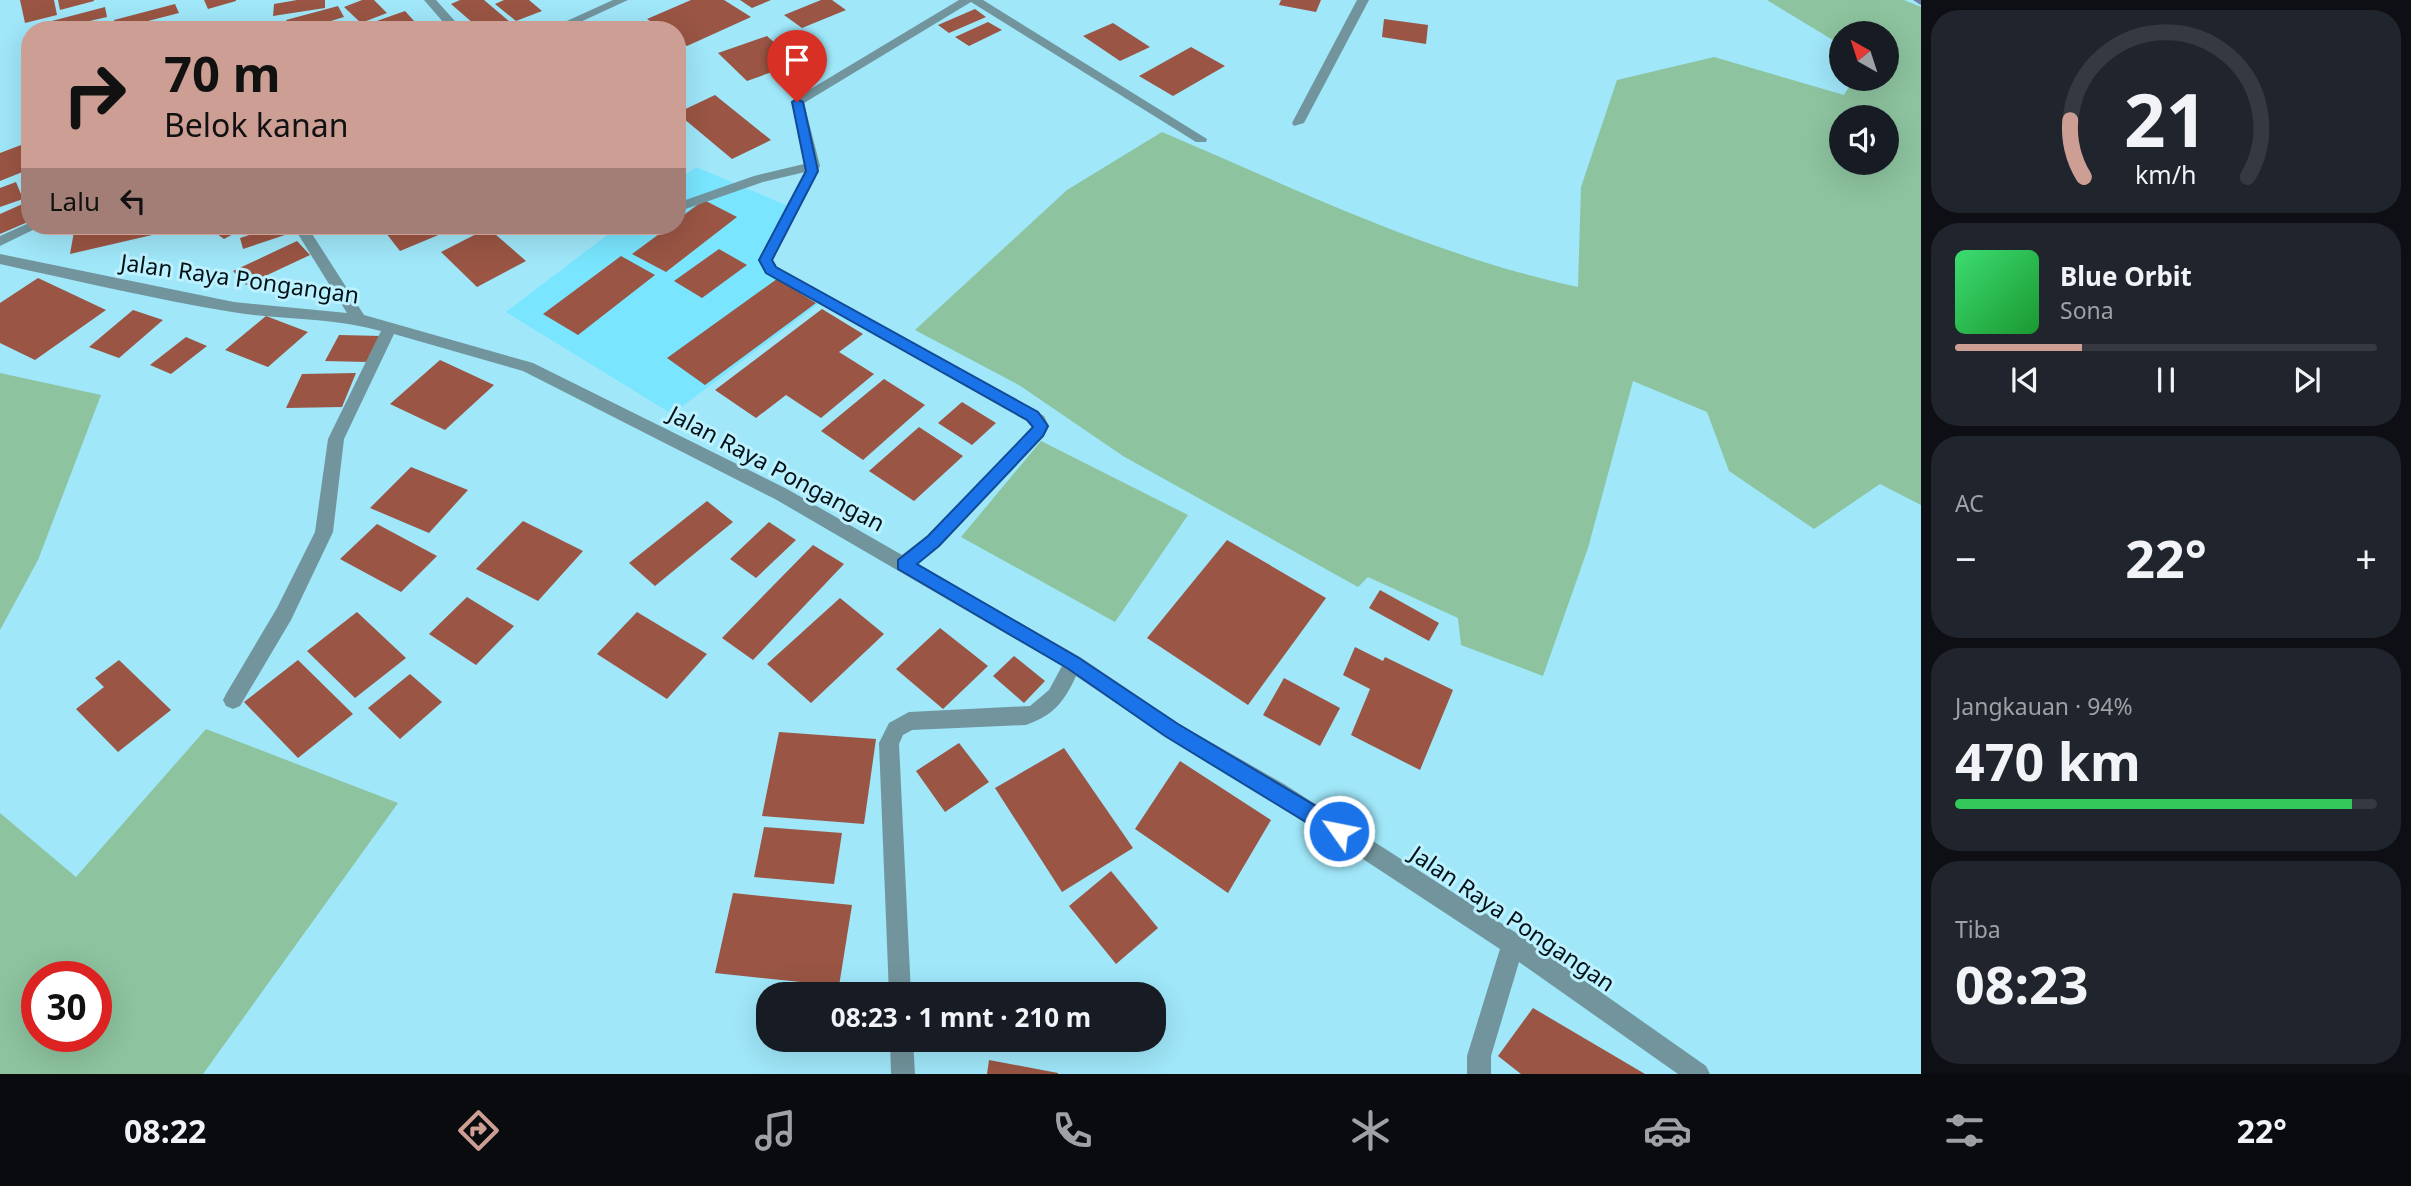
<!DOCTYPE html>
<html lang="id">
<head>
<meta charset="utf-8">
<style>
	body { margin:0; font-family:"Noto Sans",sans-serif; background:#20242c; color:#f1f3f6; height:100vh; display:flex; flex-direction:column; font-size:26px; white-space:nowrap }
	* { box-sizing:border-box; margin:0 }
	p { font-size:23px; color:#9ea1a6 }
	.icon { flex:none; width:38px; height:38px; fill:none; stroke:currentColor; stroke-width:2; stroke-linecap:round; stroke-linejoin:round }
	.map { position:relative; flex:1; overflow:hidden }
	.sheet { display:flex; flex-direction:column; gap:10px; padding:10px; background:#0d0f14; width:490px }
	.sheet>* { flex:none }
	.hud { position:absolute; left:21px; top:21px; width:665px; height:214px; border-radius:28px; box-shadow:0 7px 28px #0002; background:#cc9e94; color:#111; overflow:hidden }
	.needle { width:46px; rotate:321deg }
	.fabs { position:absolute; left:1829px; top:21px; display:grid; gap:14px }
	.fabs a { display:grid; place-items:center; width:70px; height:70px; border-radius:50%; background:#171b24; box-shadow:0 7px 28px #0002; font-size:35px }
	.speed { position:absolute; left:21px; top:961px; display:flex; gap:14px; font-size:35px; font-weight:700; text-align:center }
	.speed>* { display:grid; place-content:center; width:91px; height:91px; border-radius:50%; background:#171b24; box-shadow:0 7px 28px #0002; line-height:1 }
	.speed .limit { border:10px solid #d22; background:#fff; color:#111 }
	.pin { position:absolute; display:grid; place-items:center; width:60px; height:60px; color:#fff; margin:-72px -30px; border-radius:50% 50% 50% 0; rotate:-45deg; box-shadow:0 0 7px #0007 }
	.pin .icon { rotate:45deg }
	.me { position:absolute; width:77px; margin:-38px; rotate:303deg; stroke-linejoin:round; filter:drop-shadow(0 0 5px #0008) }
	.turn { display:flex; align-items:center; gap:24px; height:147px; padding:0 28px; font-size:32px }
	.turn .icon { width:91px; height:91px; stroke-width:2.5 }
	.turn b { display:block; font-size:49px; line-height:60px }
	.then { display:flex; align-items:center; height:66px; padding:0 28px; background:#0003; gap:14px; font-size:26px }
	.big { font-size:52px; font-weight:700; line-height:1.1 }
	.sheet .card { flex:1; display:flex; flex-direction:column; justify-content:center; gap:10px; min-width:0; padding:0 24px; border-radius:28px; background:#20242c }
	.sheet .dial { align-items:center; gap:0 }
	.dial svg { height:182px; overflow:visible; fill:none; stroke:#363941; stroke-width:7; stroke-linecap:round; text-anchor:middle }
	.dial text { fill:#f1f3f6; stroke:none }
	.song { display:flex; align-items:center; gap:21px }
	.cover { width:84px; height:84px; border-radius:10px; background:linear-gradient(135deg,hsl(140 70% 55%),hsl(130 70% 35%)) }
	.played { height:7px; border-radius:4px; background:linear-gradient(90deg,#cc9e94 30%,#363941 30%) }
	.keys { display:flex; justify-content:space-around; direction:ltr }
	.heat { display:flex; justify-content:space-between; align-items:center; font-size:38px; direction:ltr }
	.charge { height:10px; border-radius:5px; background:linear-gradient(90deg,#34c759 94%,#363941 0) }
	.trip { position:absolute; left:756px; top:982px; width:410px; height:70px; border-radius:28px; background:#171b24; box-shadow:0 7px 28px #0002; font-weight:700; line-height:70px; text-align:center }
	.menu { display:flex; height:112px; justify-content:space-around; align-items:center; background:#090b0e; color:#9ea1a6 }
	.menu .icon { width:49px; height:49px }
	.menu .current { color:#cc9e94 }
	.menu b { font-size:32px; color:#f1f3f6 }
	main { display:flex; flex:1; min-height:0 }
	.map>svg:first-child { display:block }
</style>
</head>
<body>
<main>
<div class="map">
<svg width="1921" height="1074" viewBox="0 0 1921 1074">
	<rect width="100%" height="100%" fill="#9fe7f9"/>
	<!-- built -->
	<path fill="#79e5fe" d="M696,167L793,208L760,260L829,296L672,414L506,312L619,226H677V181Z"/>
	<!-- green -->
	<path fill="#8dc39f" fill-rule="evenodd" d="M1767,0H1904L1921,7V505L1880,484L1814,529L1729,471L1707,412L1633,381L1588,548L1543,676L1461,645L1458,618L1368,577L1358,587L1123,456L1019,385L915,330L1067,190L1162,132C1298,190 1433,256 1578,287L1581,187L1617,80L1714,57L1844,95L1854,79H1886V33H1841V45ZM1886,117V163H1841V117Z
		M0,373L101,395L38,560L0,630Z
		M1041,441L1188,515L1115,622L961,537Z
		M206,729L398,803L203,1074H0V813L76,877ZM96,976V1036H37V976Z"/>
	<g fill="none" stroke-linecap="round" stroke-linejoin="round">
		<!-- stream -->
		<path fill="#6f7da8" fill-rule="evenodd" d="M1913,0H1921V5Z"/>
	</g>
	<!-- building -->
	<path fill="#9a5544" d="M20,0H54L57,15L25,23Z
		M58,0H94V1L60,10Z
		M204,0H236V1L208,9Z
		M297,0H325V8L273,16L274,4Z
		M362,0H374L387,13L361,23L344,7Z
		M460,0H484L510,22L481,30L451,4Z
		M504,0H529L542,11L516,21L495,4Z
		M691,0H724L751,17L687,46L677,40V30H663L647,19Z
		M740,0H771L752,8Z
		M821,0H832L846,10L802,28L784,15Z
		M1281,0H1321L1316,12L1279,5Z
		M175,4L179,13L117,29L114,20Z
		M338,6L344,17L301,30H292L286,20Z
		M105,7L107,17L50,30L48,22Z
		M975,9L986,17L949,33L938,25Z
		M405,11L415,22L393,30L357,28Z
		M1384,19L1428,25L1426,44L1382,37Z
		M443,21L450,30H426L424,27Z
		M988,22L1002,30L969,46L955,37Z
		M1113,23L1150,47L1120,61L1083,36Z
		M767,36L797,63L747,81L718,53Z
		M1191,47L1225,66L1173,96L1139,76Z
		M715,95L771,140L732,159L677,113Z
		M21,145L30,158V169L0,181V153Z
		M16,182L23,199L0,207V188Z
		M704,200L737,217L666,272L632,254L670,226H677V220Z
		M27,202L30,221L0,234V214Z
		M75,226H191L70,254Z
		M206,226H248L224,239Z
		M277,226H295L297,231L243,249L240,238Z
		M387,226H460L400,251L382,228Z
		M488,228L526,261L477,287L441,252Z
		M297,241L310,255L246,285L233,271Z
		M719,249L747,265L702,298L674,281Z
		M621,256L655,275L578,335L543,314Z
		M38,278L106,310L35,360L0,343V303Z
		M777,279L816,303L705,385L667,358Z
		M822,309L863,334L839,352L874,374L821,418L786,395L756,418L715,390Z
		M133,310L163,320L119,358L89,347Z
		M266,316L308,332L268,367L225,350Z
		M339,335L382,336L368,362L325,361Z
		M186,337L207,346L171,374L150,365Z
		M440,360L494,385L445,430L390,404Z
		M356,373L342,407L286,408L302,374Z
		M884,379L925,405L863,460L821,431Z
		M962,402L996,423L972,445L938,423Z
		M919,427L963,456L914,501L869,471Z
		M411,467L468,490L429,533L370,508Z
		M707,501L733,522L655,586L629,563Z
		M523,521L583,551L538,601L476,569Z
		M769,522L796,540L756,578L730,559Z
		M377,524L437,556L401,592L340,559Z
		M1227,540L1326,598L1248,705L1147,638Z
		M813,545L844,564L753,660L722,638Z
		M1380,590L1439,623L1429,641L1369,608Z
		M467,597L514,626L476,665L429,634Z
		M840,598L884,634L811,703L767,664Z
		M357,612L406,658L355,698L307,651Z
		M637,612L707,654L667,699L597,654Z
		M940,628L988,666L943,709L896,669Z
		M1355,647L1383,661L1385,657L1453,690L1420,770L1351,735L1370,689L1343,675Z
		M1014,656L1045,681L1024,703L993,676Z
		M119,660L171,710L118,752L76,709L104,687L95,678Z
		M298,660L353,714L298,758L244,702Z
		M410,674L442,702L400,739L368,708Z
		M1284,678L1340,708L1320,746L1263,715Z
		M779,732L876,739L864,824L762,816Z
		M959,743L989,782L945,812L916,771Z
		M1064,748L1133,848L1062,892L995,788Z
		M1180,761L1271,820L1228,893L1135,829Z
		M764,827L842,833L834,884L754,877Z
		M1111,871L1158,928L1116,964L1069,906Z
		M733,893L852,905L839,986L715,973Z
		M1533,1008L1645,1074H1521L1498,1056Z
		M989,1060L1058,1073V1074H987Z"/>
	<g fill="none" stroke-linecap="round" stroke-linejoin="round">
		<!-- lane -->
		<path fill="#72949c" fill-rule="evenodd" d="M29,223L30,226H41L0,246V236Z"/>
		<!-- street -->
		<path fill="#72949c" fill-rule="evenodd" d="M424,0H436L463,30H450Z
			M613,0H628L563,30H547Z
			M959,0H983L1207,139L1206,142H1196L971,2L804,103L820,166L772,260L776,267L1044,416L1049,426L1044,436L939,546L917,564L1080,657L1179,724L1284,784L1521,936L1706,1066L1710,1074H1678L1519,962L1491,1056V1074H1467V1056L1500,949L1270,798L1165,736L1076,676C1064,702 1054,715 1026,725L912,730L903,735L899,744L911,994H889L879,743L889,723L909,712L1030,706L1049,690L1062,666L775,499L523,371L394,334L344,439L333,532L291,620L240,706L233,709L226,706L223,700L226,694L277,608L315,532L328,439L381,331C333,317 281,320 232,312C154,299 77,281 0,264V254L234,302L347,313L293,226H307L364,315L533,363L787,489L902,555L927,536L1032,428V424L766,273L758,260L805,172L763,182L677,212V203L754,176L804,164L792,102L794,99Z
			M1357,0H1369L1304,123L1294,126L1292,123Z
			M890,1040H913L915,1074H891Z"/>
	</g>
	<!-- route -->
	<path fill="#1a73e8" stroke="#114b97" stroke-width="2" d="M797,99L803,102L818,171L772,260L776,267L1038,412L1048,426L1043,436L939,546L917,564L1079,658L1178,724L1346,824L1348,831L1346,838L1339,840L1332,838L1165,736L1067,668L898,569V560L928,536L1033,427L1027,420L766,273L759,260L806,171L792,102Z"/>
	<g text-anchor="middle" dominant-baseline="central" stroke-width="6" stroke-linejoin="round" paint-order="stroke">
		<!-- street labels -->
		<g font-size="23" fill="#001115" stroke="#bcf1ff">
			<text transform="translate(240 278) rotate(8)">Jalan Raya Pongangan</text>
			<text transform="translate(777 468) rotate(28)">Jalan Raya Pongangan</text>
			<text transform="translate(1513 918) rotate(34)">Jalan Raya Pongangan</text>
		</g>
	</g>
</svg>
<div class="fabs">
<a><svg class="needle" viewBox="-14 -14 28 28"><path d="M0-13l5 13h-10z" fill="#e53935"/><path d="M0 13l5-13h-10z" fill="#9ea1a6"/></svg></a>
<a><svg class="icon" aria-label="sound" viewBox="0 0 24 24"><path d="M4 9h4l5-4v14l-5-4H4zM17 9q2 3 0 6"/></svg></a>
</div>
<div class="speed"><div class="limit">30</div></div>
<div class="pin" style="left:797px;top:102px;background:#d93025"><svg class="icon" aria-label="arrive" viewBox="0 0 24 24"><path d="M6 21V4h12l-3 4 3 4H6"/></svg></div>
<svg class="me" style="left:1339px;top:831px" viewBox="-20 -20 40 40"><circle r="17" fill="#1a73e8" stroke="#fff" stroke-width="3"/><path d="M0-11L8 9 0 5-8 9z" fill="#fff"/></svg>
<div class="trip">08:23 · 1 mnt · 210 m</div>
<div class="hud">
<div class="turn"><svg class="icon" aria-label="right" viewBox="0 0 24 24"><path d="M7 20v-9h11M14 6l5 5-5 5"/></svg><div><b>70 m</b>Belok kanan</div></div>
<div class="then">Lalu<svg class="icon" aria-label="left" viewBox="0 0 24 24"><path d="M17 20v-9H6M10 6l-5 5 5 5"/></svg></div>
</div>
</div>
<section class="sheet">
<div class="card dial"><svg viewBox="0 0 100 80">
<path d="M14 69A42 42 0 1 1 86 69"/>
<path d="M14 69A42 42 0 0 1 8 44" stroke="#cc9e94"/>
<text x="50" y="56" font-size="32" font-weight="700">21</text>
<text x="50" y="72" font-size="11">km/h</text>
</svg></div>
<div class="card">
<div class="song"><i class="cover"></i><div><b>Blue Orbit</b><p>Sona</p></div></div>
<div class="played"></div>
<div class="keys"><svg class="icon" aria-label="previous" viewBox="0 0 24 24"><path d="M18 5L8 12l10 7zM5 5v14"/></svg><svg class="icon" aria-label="pause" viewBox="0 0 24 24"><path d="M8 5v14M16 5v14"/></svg><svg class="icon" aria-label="next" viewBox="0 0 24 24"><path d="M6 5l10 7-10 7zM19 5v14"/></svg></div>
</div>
<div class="card"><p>AC</p>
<div class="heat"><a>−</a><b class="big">22°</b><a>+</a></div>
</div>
<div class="card"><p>Jangkauan · 94%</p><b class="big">470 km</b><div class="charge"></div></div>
<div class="card"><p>Tiba</p><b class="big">08:23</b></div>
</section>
</main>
<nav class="menu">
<b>08:22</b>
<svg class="icon current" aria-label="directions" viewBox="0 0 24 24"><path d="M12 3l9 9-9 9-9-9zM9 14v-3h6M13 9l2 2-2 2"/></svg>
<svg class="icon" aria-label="music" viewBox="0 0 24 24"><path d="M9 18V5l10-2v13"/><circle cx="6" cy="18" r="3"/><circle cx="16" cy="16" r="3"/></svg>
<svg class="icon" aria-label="phone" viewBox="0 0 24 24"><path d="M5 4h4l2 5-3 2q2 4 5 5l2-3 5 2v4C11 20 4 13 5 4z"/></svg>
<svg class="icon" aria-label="climate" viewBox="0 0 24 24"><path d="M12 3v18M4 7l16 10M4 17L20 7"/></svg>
<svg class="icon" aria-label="car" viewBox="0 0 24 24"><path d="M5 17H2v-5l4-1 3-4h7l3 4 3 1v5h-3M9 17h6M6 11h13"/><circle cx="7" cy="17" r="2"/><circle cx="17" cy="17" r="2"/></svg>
<svg class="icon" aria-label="filters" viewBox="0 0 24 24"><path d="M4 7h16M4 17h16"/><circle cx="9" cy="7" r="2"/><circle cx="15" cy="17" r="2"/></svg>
<b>22°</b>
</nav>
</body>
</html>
